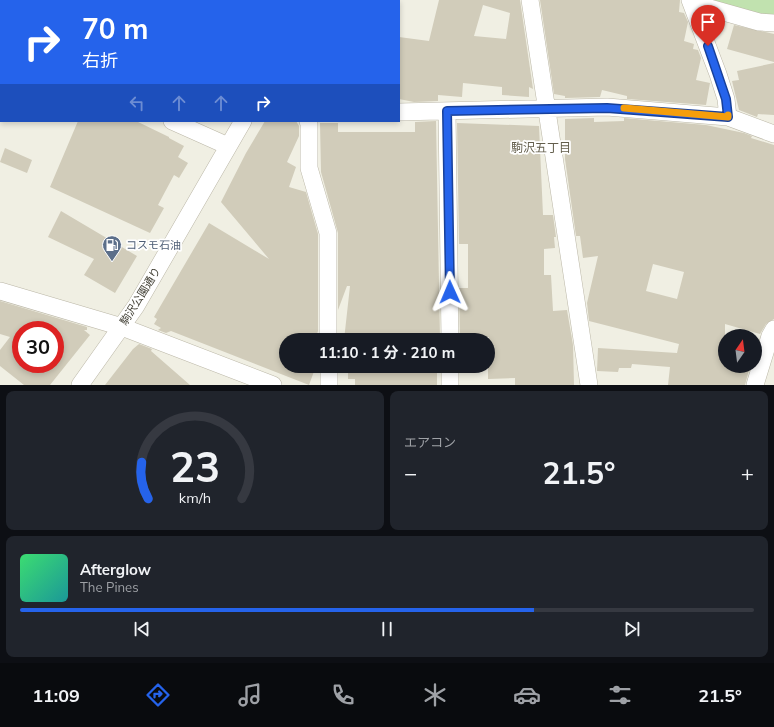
<!DOCTYPE html>
<html lang="ja">
<head>
<meta charset="utf-8">
<style>
	body { margin:0; font-family:Mulish,"Noto Sans JP",sans-serif; background:#20242c; color:#f1f3f6; height:100vh; display:flex; flex-direction:column; font-size:15px; white-space:nowrap }
	* { box-sizing:border-box; margin:0 }
	p { font-size:13px; color:#9ea1a6 }
	.icon { flex:none; width:22px; height:22px; fill:none; stroke:currentColor; stroke-width:2; stroke-linecap:round; stroke-linejoin:round }
	.map { position:relative; height:385px; overflow:hidden }
	.panel { display:flex; flex-direction:column; gap:6px; padding:6px; background:#0d0f14; flex:1 }
	.panel>* { flex:none }
	.guide { position:absolute; left:0px; top:0px; width:400px; height:122px; box-shadow:0 2px 6px #0003; background:#2563eb; color:#fff; overflow:hidden }
	.needle { width:26px; rotate:14deg }
	.buttons { position:absolute; left:718px; top:329px; display:grid; gap:8px }
	.buttons a { display:grid; place-items:center; width:44px; height:44px; border-radius:50%; background:#171b24; box-shadow:0 2px 6px #0003; font-size:20px }
	.speed { position:absolute; left:12px; top:321px; display:flex; gap:8px; font-size:20px; font-weight:700; text-align:center }
	.speed>* { display:grid; place-content:center; width:52px; height:52px; border-radius:50%; background:#171b24; box-shadow:0 2px 6px #0003; line-height:1 }
	.speed .limit { border:6px solid #d22; background:#fff; color:#111 }
	.pin { position:absolute; display:grid; place-items:center; width:34px; height:34px; color:#fff; margin:-41px -17px; border-radius:50% 50% 50% 0; rotate:-45deg; box-shadow:0 0 4px #0007 }
	.pin .icon { rotate:45deg }
	.me { position:absolute; width:44px; margin:-22px; rotate:359deg; stroke-linejoin:round; filter:drop-shadow(0 0 3px #0008) }
	.turn { display:flex; align-items:center; gap:14px; height:84px; padding:0 16px; font-size:18px }
	.turn .icon { width:52px; height:52px; stroke-width:2.5 }
	.turn b { display:block; font-size:28px; line-height:34px }
	.lanes { display:flex; align-items:center; height:38px; padding:0 16px; background:#0003; justify-content:center; gap:20px; direction:ltr }
	.lanes .off { opacity:.35 }
	.big { font-size:30px; font-weight:700; line-height:1.1 }
	.panel .tile { flex:1; display:flex; flex-direction:column; justify-content:center; gap:6px; min-width:0; padding:0 14px; border-radius:8px; background:#20242c }
	.panel .dial { align-items:center; gap:0 }
	.dial svg { height:104px; overflow:visible; fill:none; stroke:#363941; stroke-width:7; stroke-linecap:round; text-anchor:middle }
	.dial text { fill:#f1f3f6; stroke:none }
	.song { display:flex; align-items:center; gap:12px }
	.cover { width:48px; height:48px; border-radius:6px; background:linear-gradient(135deg,hsl(140 70% 55%),hsl(180 70% 35%)) }
	.played { height:4px; border-radius:2px; background:linear-gradient(90deg,#2563eb 70%,#363941 70%) }
	.keys { display:flex; justify-content:space-around; direction:ltr }
	.heat { display:flex; justify-content:space-between; align-items:center; font-size:22px; direction:ltr }
	.panel .tiles { flex:1; display:grid; gap:6px; grid-template-columns:1fr 1fr }
	.tile:last-child { grid-column:span 2 }
	.trip { position:absolute; left:279px; top:333px; width:216px; height:40px; border-radius:20px; background:#171b24; box-shadow:0 2px 6px #0003; font-weight:700; line-height:40px; text-align:center }
	.tabs { display:flex; height:64px; justify-content:space-around; align-items:center; background:#090b0e; color:#9ea1a6 }
	.tabs .icon { width:28px; height:28px }
	.tabs .on { color:#2563eb }
	.tabs b { font-size:18px; color:#f1f3f6 }
	.map>svg:first-child { display:block }
</style>
</head>
<body>
<div class="map">
<svg width="774" height="385" viewBox="0 0 774 385">
	<rect width="100%" height="100%" fill="#f0efe3"/>
	<!-- green -->
	<path fill="#c1e2af" d="M712,0H774V17L765,18Z"/>
	<!-- building -->
	<path fill="#d1ccba" fill-rule="evenodd" d="M439,0H520L533,89L529,87V97L502,95V87L463,83L462,97L438,95V101L414,102L399,99V37L429,41ZM483,5L510,13L506,39L474,36Z
		M540,0H680L679,12L684,13L688,22L684,41L694,44L693,49L698,50L701,58L696,80L710,83L706,105L627,99V96L602,90L600,97L565,98V96L554,94Z
		M734,25L774,34V62L727,49Z
		M774,63V115L758,114L757,117L739,110L732,81L739,80L737,71Z
		M594,118V122L624,121V118L706,125L744,133L752,136L751,138L774,145V319L766,324L760,334L725,324V366H743V368L749,370L745,385H668L670,367L632,364L631,368H619L618,372L597,371L598,348L677,353L679,344L589,321L587,303L598,256L583,258L580,236H576L565,159V119ZM653,264L684,272L677,299L646,291Z
		M78,121H136L169,137V138L184,146L178,157L188,163L179,178L174,175L158,205L164,208L150,233L50,187Z
		M265,121H296L299,126V136L287,162L296,167L289,187L306,192L318,234V331L315,340H286V366H316L309,385L171,331L166,333L158,330L161,328L154,324L157,319L154,317L209,223L269,259L221,202L246,153Z
		M436,121L440,339L344,340L350,286H347L338,310V233L321,172L320,123H338V132H415V122Z
		M457,123L539,126L543,215H553L556,237H554L555,248L544,249V275H551L553,311L567,310L573,345L574,385H515V378L488,379V364H490L489,337L460,338L459,288H468V244H459Z
		M5,148L32,160L27,173L0,162Z
		M61,211L137,256L115,293L84,275L94,259L48,237Z
		M0,301L87,327V330H84L90,335L50,385H24L0,366V350L10,337L0,334ZM21,330H55V364H21Z
		M139,344L152,349L151,351L190,385H105L133,349Z
		M341,366H437V385H355V379H348V368L341,367Z"/>
	<g fill="none" stroke-linecap="round" stroke-linejoin="round">
		<defs>
			<path id="minor" d="M530,0L589,385
				M690,0L718,74L726,99L728,117
				M312,1V0
				M692,3L759,22L774,23
				M0,46H1
				M447,111L450,340
				M399,112L607,107L728,117L774,134
				M172,121L228,146
				M308,121L309,124V168L328,233V340
				M0,291L122,327L273,385
				M329,366V385
				M450,366V385
				M80,385L136,306L243,121
				M755,385L770,336L774,329"/>
		</defs>
		<!-- minor casing -->
		<use href="#minor" stroke="#bbb7a7" stroke-width="18"/>
		<!-- minor -->
		<use href="#minor" stroke="#fff" stroke-width="17"/>
	</g>
	<g fill="none" stroke-linecap="round" stroke-linejoin="round">
		<defs>
			<path id="route" d="M450,292L447,111L607,108L728,117L726,99L708,46"/>
		</defs>
		<!-- route casing -->
		<use href="#route" stroke="#184099" stroke-width="10"/>
		<!-- route -->
		<use href="#route" stroke="#2563eb" stroke-width="7"/>
		<!-- slow -->
		<path stroke="#f59e0b" stroke-width="7" d="M624,108L728,117V115"/>
	</g>
	<!-- icons -->
	<defs>
		<symbol id="fuel-pin" viewBox="-11 -11 22 30"><path d="M0 17L-7.5 6A9.5 9.5 0 1 1 7.5 6Z" fill="#5c6f8a" stroke="#fff"/><path d="M-5.5-6h7V0h2V4h1.3V-2.5L3-4.5l.8-.8L6-3V5H2.5V1h-1V6h-7ZM-4.2-4.7v3.2H.2V-4.7Z" fill="#fff"/></symbol>
	</defs>
	<g fill-rule="evenodd">
		<use href="#fuel-pin" x="101" y="234" width="22" height="30"/>
	</g>
	<g text-anchor="middle" dominant-baseline="central" stroke-width="3.5" stroke-linejoin="round" paint-order="stroke">
		<!-- service labels -->
		<g font-size="11" fill="#4e5e75" stroke="#fff" text-anchor="start">
			<text x="126" y="245">コスモ石油</text>
		</g>
		<!-- street labels -->
		<g font-size="11" fill="#413f34" stroke="#fff">
			<text transform="translate(140 296) rotate(-58)">駒沢公園通り</text>
		</g>
		<!-- neighbourhood labels -->
		<g font-size="12" fill="#635e4c" stroke="#fff">
			<text x="541" y="147">駒沢五丁目</text>
		</g>
	</g>
</svg>
<div class="buttons">
<a><svg class="needle" viewBox="-14 -14 28 28"><path d="M0-13l5 13h-10z" fill="#e53935"/><path d="M0 13l5-13h-10z" fill="#9ea1a6"/></svg></a>
</div>
<div class="speed"><div class="limit">30</div></div>
<div class="pin" style="left:708px;top:46px;background:#d93025"><svg class="icon" aria-label="arrive" viewBox="0 0 24 24"><path d="M6 21V4h12l-3 4 3 4H6"/></svg></div>
<svg class="me" style="left:450px;top:292px" viewBox="-20 -20 40 40"><path d="M0-17L14 15 0 8-14 15z" fill="#2563eb" stroke="#fff" stroke-width="4"/></svg>
<div class="trip">11:10 · 1 分 · 210 m</div>
<div class="guide">
<div class="turn"><svg class="icon" aria-label="right" viewBox="0 0 24 24"><path d="M7 20v-9h11M14 6l5 5-5 5"/></svg><div><b>70 m</b>右折</div></div>
<div class="lanes"><svg class="icon off" aria-label="left" viewBox="0 0 24 24"><path d="M17 20v-9H6M10 6l-5 5 5 5"/></svg><svg class="icon off" aria-label="ahead" viewBox="0 0 24 24"><path d="M12 20V5M6 11l6-6 6 6"/></svg><svg class="icon off" aria-label="ahead" viewBox="0 0 24 24"><path d="M12 20V5M6 11l6-6 6 6"/></svg><svg class="icon" aria-label="right" viewBox="0 0 24 24"><path d="M7 20v-9h11M14 6l5 5-5 5"/></svg></div>
</div>
</div>
<section class="panel">
<div class="tiles">
<div class="tile dial"><svg viewBox="0 0 100 80">
<path d="M14 69A42 42 0 1 1 86 69"/>
<path d="M14 69A42 42 0 0 1 9 41" stroke="#2563eb"/>
<text x="50" y="56" font-size="32" font-weight="700">23</text>
<text x="50" y="72" font-size="11">km/h</text>
</svg></div>
<div class="tile"><p>エアコン</p>
<div class="heat"><a>−</a><b class="big">21.5°</b><a>+</a></div>
</div>
<div class="tile">
<div class="song"><i class="cover"></i><div><b>Afterglow</b><p>The Pines</p></div></div>
<div class="played"></div>
<div class="keys"><svg class="icon" aria-label="previous" viewBox="0 0 24 24"><path d="M18 5L8 12l10 7zM5 5v14"/></svg><svg class="icon" aria-label="pause" viewBox="0 0 24 24"><path d="M8 5v14M16 5v14"/></svg><svg class="icon" aria-label="next" viewBox="0 0 24 24"><path d="M6 5l10 7-10 7zM19 5v14"/></svg></div>
</div>
</div>
</section>
<nav class="tabs">
<b>11:09</b>
<svg class="icon on" aria-label="directions" viewBox="0 0 24 24"><path d="M12 3l9 9-9 9-9-9zM9 14v-3h6M13 9l2 2-2 2"/></svg>
<svg class="icon" aria-label="music" viewBox="0 0 24 24"><path d="M9 18V5l10-2v13"/><circle cx="6" cy="18" r="3"/><circle cx="16" cy="16" r="3"/></svg>
<svg class="icon" aria-label="phone" viewBox="0 0 24 24"><path d="M5 4h4l2 5-3 2q2 4 5 5l2-3 5 2v4C11 20 4 13 5 4z"/></svg>
<svg class="icon" aria-label="climate" viewBox="0 0 24 24"><path d="M12 3v18M4 7l16 10M4 17L20 7"/></svg>
<svg class="icon" aria-label="car" viewBox="0 0 24 24"><path d="M5 17H2v-5l4-1 3-4h7l3 4 3 1v5h-3M9 17h6M6 11h13"/><circle cx="7" cy="17" r="2"/><circle cx="17" cy="17" r="2"/></svg>
<svg class="icon" aria-label="filters" viewBox="0 0 24 24"><path d="M4 7h16M4 17h16"/><circle cx="9" cy="7" r="2"/><circle cx="15" cy="17" r="2"/></svg>
<b>21.5°</b>
</nav>
</body>
</html>
